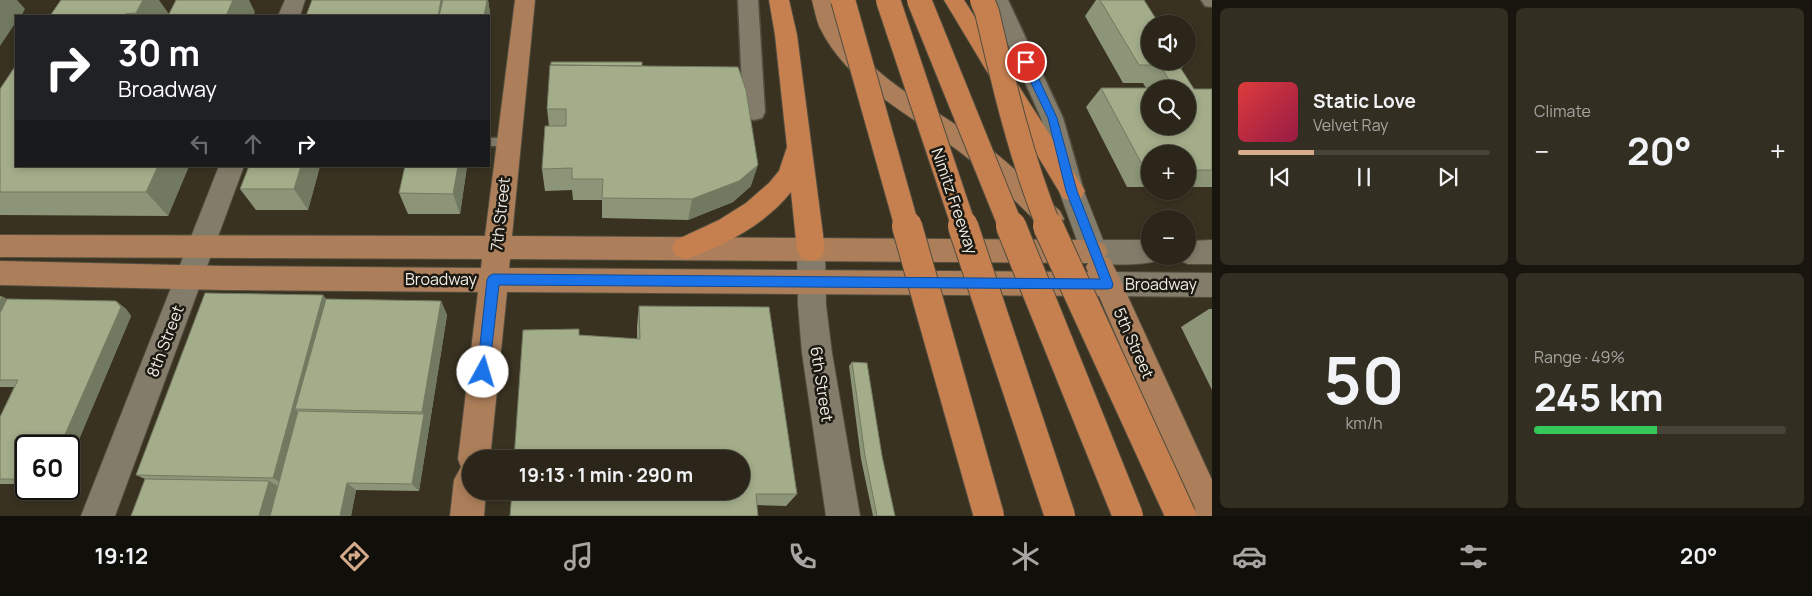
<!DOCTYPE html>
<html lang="en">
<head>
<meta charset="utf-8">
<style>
	body { margin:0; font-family:Manrope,sans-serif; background:#332e22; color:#f1f3f6; height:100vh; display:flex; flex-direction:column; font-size:19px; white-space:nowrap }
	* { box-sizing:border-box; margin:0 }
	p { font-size:16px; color:#a6a5a2 }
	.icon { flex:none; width:28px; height:28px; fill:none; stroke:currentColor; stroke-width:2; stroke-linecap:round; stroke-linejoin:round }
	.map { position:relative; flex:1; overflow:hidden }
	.sheet { display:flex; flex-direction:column; gap:8px; padding:8px; background:#18150e; width:600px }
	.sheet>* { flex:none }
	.banner { position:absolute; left:15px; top:15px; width:475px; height:152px; border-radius:0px; box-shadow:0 2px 8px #0003,0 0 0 1px #474338; background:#202124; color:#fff; overflow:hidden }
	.tools { position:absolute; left:1141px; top:15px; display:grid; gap:10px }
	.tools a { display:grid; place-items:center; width:55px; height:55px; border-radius:50%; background:#2b2619; box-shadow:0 2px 8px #0003,0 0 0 1px #474338; font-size:25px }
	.speed { position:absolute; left:15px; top:435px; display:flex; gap:10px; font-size:25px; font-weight:700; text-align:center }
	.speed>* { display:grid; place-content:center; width:65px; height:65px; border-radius:50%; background:#2b2619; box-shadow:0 2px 8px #0003,0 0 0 1px #474338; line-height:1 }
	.speed .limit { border:2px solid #111; border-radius:8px; background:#fff; color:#111 }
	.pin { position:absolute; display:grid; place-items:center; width:42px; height:42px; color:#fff; margin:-21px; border:2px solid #fff; border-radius:50%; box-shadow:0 1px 5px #0007 }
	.me { position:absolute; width:55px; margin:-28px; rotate:6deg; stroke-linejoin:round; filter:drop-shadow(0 0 4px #0008) }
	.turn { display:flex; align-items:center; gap:18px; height:105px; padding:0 20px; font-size:22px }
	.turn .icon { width:65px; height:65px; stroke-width:2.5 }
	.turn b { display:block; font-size:35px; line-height:42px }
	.lanes { display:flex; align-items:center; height:48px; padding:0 20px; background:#0003; justify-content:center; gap:25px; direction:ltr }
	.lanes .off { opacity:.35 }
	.big { font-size:38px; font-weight:700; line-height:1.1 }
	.sheet .tile { flex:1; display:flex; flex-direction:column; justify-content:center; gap:8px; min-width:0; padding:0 18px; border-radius:8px; background:#332e22 }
	.sheet .dial { align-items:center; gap:0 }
	.dial b { font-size:65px; line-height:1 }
	.song { display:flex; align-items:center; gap:15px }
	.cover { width:60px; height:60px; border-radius:8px; background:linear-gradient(135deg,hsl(0 70% 55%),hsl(340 70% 35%)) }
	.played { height:5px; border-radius:2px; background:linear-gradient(90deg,#d6ab8b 30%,#474338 30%) }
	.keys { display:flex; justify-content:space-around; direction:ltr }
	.heat { display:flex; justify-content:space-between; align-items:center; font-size:28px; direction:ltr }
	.charge { height:8px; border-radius:4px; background:linear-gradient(90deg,#34c759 49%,#474338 0) }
	.sheet .tiles { flex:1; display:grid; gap:8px; grid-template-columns:repeat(2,1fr) }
	.trip { position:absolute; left:462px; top:450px; width:288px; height:50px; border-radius:25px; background:#2b2619; box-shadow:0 2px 8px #0003,0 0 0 1px #474338; font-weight:700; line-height:50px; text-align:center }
	.tabs { display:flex; height:80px; justify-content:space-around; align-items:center; background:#110f0a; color:#a6a5a2 }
	.tabs .icon { width:35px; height:35px }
	.tabs .current { color:#d6ab8b }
	.tabs b { font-size:22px; color:#f1f3f6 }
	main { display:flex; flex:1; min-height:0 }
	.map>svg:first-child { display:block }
</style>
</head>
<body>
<main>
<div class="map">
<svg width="1212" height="516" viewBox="0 0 1212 516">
	<rect width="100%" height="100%" fill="#393221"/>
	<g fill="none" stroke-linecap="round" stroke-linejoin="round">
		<defs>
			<path id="lane" d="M489,138H509L515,142L509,146H489Z"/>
			<path id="street" d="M738,0H758L765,112L762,118L754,120L746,118L743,112Z
				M988,0H1008L1063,118L1083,188L1080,195L1071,198L1062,195L1059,188L1041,118Z
				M1201,0H1212V7L1205,6Z"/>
			<path id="secondary" d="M285,0H305L300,16H278Z
				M219,166H244L115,516H81Z
				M1072,181L1081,184L1103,240H1150V256H1162L1160,260C1142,266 1102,266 1084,260L1059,191L1063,184Z
				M811,239L821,242L825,250L826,305L832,353L860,516H826L802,353L798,305L797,250L801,242Z
				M1212,240V264H1188L1178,260L1176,256H1188V241Z
				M1108,272L1212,273V297L1108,296L1098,293L1094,284L1098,275Z"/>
			<path id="primary" d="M515,0H535L512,236L1094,240L1104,244L1108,252L1105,257L1110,259L1118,275L1212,480V516H1194L1099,296L507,292L490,459H471V491H486L484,516H450L454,480L461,467L458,459L478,292L224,290L0,285V261L224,266L481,268L482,259L0,257V235L485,236ZM510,259L1088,263L1086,267L1088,272L509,268Z
				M812,0H832C835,8 837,18 841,25C865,76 933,107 977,139C1007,160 1033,187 1060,211L1064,219L1060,227L1051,230L1042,227C1015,201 989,174 960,152C910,114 847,85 819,26C816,18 814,8 812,0Z"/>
			<path id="highway" d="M769,0H789L797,35L825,250L821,258L811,261L801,258L797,250L791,192C766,224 724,246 686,259L676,256L672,248L676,240L719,220L746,203L769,183L779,171L787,147L775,35Z
				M944,0H964L1081,184L1085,191L1081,198L1072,201L1063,198Z"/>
		</defs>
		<!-- lane casing -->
		<use href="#lane" stroke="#524d3e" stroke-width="3"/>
		<!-- street casing -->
		<use href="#street" stroke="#524d3e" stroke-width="3"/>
		<!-- secondary casing -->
		<use href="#secondary" stroke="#524d3e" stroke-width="2"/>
		<!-- primary casing -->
		<use href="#primary" stroke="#524d3e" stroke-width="2"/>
		<!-- highway casing -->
		<use href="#highway" stroke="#524d3e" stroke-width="2"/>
		<!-- lane -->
		<use href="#lane" fill="#847c6a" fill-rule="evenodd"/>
		<!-- street -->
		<use href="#street" fill="#847c6a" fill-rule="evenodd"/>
		<!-- secondary -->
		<use href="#secondary" fill="#847c6a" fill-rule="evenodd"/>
		<!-- primary -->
		<use href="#primary" fill="#ac7e5a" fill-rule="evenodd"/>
		<!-- highway -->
		<use href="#highway" fill="#c68050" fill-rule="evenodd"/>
		<defs>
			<path id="highway-bridge-far1" d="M843,0L907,227
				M888,0L964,227
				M919,0L1011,227
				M982,0L987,12C1004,85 1021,158 1049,227"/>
			<path id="highway-bridge" d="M907,226L989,516
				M963,226L1060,516
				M1011,226L1128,516
				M1048,226L1181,516"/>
		</defs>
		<!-- highway-bridge-far1 casing -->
		<use href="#highway-bridge-far1" stroke="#524d3e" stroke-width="26" stroke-linecap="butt"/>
		<!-- highway-bridge casing -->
		<use href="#highway-bridge" stroke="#524d3e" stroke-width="32" stroke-linecap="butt"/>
		<!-- highway-bridge-far1 -->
		<use href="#highway-bridge-far1" stroke="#c68050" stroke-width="24"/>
		<!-- highway-bridge -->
		<use href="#highway-bridge" stroke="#c68050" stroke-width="30"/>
	</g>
	<!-- wall -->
	<path fill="#8c9577" d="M61,0L169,14L167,16H50Z
		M312,0H488L490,13L489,16H306Z
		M1096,0H1144L1186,64L1181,69L1194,89H1212V187H1188V154H1150V187H1127L1086,107L1101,88H1146L1143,83H1123L1085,16Z
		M642,66L751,186L733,202L688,220L602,218V200H573L572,190L545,191L542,169L549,126L547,109Z
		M0,89L16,166H189L168,216L0,215Z
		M320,166L308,210H256L240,189Z
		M405,166H467L460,214H408L399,193Z
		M323,295L326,299L441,301L447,315L419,491L356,490L351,516L145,479L136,475Z
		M0,296L7,299L116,301L126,309L131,316L69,463V446H26V484H0V417L14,387H0Z
		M639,306L797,494L786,506L757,505L580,335L637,339V326Z
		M1209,309H1212V390L1181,327Z
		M852,362L895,516H873L861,459L849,366Z"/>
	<!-- shaded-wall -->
	<path fill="#727961" d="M0,0H17L25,9L21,16H16V22L0,46Z
		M137,0H159L169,14L167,16H138L136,13Z
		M233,0H249L255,12L253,16H226Z
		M441,0H444L446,16H438Z
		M487,0H488L490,13L489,22V16H484Z
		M758,165L751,186L733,202L688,220L692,199Z
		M158,166H189L168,216L146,192Z
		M301,166H320L308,210L294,189Z
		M458,166H467L460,214L453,194Z
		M323,295L336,313L295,409L309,421L291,489L273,478Z
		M2,296L20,308L0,346V299Z
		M116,301L126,309L131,316L69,463V446H60Z
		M441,301L447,315L419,491L412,484L424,414L422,412Z
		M269,481L281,488L274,516H259Z
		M347,483L356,490L351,516H340Z"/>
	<!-- building -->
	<path fill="#a3ad8a" stroke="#727961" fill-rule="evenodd" d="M61,0H143L136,13L125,14L123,16H50Z
		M176,0H233L226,16H168Z
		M312,0H441L438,16H414V15H365V16H348L349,15H338V16H306Z
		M443,0H487L484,16H439Z
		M1100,0H1144L1159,24H1150V61H1184L1186,64H1178L1194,89H1212V170H1188V154H1150V170H1145L1101,88H1174L1160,65H1139ZM1150,89H1188V126H1150Z
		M551,62H642V66L551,65Z
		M16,65V166H158L146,192H0V89Z
		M550,65L738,67L746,90L758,165L739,181L692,199L602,198L603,179H572V168L542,169L545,126H566V109H547Z
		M249,166H301L294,189H240Z
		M405,166H458L453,194L399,193Z
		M205,293L323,295L273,478L136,475Z
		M7,299L116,301L121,307L60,446H26V479H0V417L18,380H0V313Z
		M326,299L441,301L422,412L295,409Z
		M639,306L769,307L797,494H756L758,516H510L512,491H741V459H514L523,330L579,329V335L640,339Z
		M852,362L867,363L882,456L895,516H877L865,456Z
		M298,411L424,414L412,484L347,483L340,516H270Z
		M145,479L269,481L259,516H131Z"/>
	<!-- route -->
	<path fill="#1a73e8" stroke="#114b97" d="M1026,59L1031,62L1057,118L1077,191L1113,284L1112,288L1108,289L499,285L489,372L487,376L483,378L479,376L477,372L487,280L489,276L493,274L1100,279L1066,191L1048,118L1021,62Z"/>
	<g text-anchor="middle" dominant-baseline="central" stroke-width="5" stroke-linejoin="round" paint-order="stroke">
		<!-- street labels -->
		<g font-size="16" fill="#f1ede2" stroke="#1d1a13">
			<text transform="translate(955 201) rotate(71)">Nimitz Freeway</text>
			<text transform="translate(500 214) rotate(-84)">7th Street</text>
			<text x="441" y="279">Broadway</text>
			<text x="1161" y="284">Broadway</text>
			<text transform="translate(165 341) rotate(-69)">8th Street</text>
			<text transform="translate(1134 343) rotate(66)">5th Street</text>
			<text transform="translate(822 384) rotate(81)">6th Street</text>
		</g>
	</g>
</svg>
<div class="tools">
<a><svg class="icon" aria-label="sound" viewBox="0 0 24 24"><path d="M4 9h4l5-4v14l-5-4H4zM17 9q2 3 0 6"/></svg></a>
<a><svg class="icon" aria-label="search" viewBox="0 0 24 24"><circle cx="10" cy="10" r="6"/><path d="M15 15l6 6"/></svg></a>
<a>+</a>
<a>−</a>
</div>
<div class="speed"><div class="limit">60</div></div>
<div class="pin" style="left:1026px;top:62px;background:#d93025"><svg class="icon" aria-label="arrive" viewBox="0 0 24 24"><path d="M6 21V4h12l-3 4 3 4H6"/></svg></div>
<svg class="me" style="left:483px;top:372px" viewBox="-20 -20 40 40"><circle r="19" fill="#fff"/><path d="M0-13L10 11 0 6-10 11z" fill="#1a73e8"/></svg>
<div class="trip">19:13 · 1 min · 290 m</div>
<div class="banner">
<div class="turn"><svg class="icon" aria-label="right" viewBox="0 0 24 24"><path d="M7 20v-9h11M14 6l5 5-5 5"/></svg><div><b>30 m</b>Broadway</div></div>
<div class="lanes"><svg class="icon off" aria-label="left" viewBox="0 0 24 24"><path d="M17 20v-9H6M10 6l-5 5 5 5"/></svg><svg class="icon off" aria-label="ahead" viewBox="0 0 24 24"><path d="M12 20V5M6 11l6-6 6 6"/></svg><svg class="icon" aria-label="right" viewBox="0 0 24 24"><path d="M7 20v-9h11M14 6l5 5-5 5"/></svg></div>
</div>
</div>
<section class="sheet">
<div class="tiles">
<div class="tile">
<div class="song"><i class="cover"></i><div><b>Static Love</b><p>Velvet Ray</p></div></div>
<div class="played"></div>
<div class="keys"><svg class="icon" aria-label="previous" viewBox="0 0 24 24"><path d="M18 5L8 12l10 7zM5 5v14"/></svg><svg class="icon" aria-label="pause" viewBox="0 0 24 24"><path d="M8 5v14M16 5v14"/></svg><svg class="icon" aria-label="next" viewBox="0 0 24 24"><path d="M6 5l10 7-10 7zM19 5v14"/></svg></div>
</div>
<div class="tile"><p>Climate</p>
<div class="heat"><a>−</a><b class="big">20°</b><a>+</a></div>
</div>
<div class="tile dial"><b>50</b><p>km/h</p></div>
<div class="tile"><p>Range · 49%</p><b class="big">245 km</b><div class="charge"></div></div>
</div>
</section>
</main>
<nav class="tabs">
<b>19:12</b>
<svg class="icon current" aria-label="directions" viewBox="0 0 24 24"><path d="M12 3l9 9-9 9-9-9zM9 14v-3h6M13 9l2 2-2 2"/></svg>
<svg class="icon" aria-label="music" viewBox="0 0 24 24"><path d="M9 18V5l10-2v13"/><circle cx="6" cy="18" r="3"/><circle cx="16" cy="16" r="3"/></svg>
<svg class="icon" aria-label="phone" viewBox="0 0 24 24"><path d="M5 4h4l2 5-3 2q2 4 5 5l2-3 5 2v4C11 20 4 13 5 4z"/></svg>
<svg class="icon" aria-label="climate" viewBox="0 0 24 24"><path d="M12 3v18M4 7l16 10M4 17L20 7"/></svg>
<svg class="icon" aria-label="car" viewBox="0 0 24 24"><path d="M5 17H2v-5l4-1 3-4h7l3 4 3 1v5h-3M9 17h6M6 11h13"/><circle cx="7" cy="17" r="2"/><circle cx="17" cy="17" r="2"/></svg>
<svg class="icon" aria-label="filters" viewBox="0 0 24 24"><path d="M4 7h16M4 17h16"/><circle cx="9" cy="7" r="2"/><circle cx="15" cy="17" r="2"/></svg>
<b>20°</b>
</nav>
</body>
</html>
